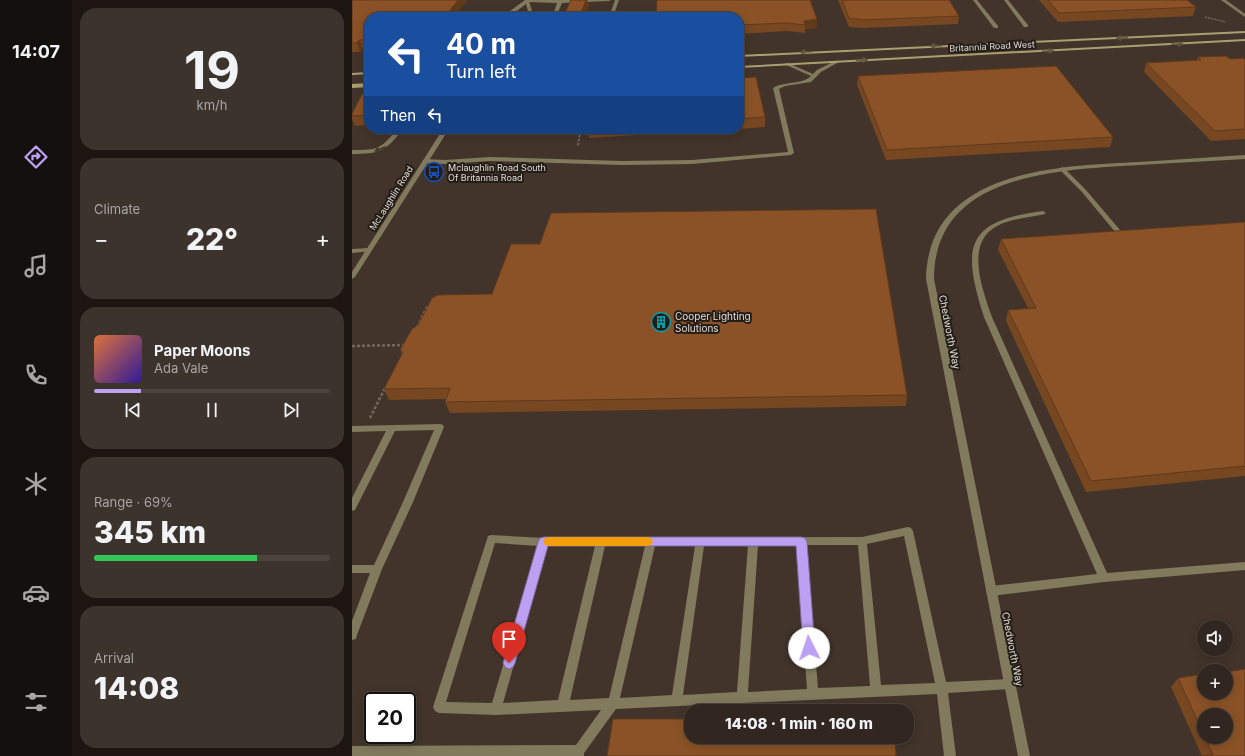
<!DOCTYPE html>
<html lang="en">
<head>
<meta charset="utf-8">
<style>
	body { margin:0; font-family:Inter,sans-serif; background:#3d332d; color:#f1f3f6; height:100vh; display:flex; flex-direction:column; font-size:15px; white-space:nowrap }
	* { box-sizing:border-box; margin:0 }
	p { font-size:13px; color:#a8a5a5 }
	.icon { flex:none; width:22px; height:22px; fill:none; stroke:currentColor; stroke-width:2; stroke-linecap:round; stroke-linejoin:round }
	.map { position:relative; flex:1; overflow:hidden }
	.details { display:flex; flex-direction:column; gap:8px; padding:8px; background:#1c1512; width:280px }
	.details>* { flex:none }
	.top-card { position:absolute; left:12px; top:12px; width:380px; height:122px; border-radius:16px; box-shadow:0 2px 10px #0003,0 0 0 1px #4d443e; background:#1a4fa0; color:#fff; overflow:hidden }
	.tools { position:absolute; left:845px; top:620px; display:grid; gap:8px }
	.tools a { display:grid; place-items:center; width:36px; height:36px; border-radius:50%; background:#322720; box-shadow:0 2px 10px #0003,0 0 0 1px #4d443e; font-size:20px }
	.speed { position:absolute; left:12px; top:692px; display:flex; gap:8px; font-size:20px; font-weight:700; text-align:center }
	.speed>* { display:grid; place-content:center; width:52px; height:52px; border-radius:50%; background:#322720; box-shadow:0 2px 10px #0003,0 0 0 1px #4d443e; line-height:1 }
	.speed .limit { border:2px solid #111; border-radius:6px; background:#fff; color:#111 }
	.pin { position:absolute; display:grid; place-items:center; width:34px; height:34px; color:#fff; margin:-41px -17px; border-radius:50% 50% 50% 0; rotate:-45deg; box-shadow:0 0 4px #0007 }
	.pin .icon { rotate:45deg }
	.me { position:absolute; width:44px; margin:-22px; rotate:356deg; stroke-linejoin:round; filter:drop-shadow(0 0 3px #0008) }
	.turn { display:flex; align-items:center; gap:14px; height:84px; padding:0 16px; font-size:18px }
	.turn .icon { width:52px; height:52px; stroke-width:2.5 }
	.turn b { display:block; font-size:28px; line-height:34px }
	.then { display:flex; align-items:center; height:38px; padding:0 16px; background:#0003; gap:8px; font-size:15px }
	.big { font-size:30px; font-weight:800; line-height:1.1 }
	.details .card { flex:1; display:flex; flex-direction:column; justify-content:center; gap:6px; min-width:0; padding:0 14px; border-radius:16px; background:#3d332d }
	.details .dial { align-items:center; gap:0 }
	.dial b { font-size:52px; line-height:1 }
	.song { display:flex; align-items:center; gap:12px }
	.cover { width:48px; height:48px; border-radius:6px; background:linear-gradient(135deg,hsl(20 70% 55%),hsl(250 70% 35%)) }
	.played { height:4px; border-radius:2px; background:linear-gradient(90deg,#bca0f2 20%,#4d443e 20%) }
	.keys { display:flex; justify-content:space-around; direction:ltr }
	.heat { display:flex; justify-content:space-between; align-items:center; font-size:22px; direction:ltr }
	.charge { height:6px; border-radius:3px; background:linear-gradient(90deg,#34c759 69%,#4d443e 0) }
	.trip { position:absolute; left:332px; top:704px; width:230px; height:40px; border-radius:16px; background:#322720; box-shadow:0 2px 10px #0003,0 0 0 1px #4d443e; font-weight:800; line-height:40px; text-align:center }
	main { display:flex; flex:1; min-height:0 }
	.tab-bar { display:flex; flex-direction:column; width:72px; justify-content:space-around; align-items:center; background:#14100d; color:#a8a5a5 }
	.tab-bar .icon { width:28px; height:28px }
	.tab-bar .current { color:#bca0f2 }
	.tab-bar b { font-size:18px; color:#f1f3f6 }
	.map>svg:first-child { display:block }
</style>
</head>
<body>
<main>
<nav class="tab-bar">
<b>14:07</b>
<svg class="icon current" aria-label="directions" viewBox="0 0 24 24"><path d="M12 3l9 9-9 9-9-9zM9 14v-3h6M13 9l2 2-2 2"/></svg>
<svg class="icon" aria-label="music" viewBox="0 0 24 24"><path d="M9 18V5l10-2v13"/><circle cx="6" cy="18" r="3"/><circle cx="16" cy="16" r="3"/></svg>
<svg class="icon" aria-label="phone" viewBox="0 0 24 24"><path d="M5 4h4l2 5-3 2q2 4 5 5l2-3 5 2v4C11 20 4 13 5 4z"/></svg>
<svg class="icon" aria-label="climate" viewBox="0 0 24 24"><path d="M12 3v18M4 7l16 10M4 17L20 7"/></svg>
<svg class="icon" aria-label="car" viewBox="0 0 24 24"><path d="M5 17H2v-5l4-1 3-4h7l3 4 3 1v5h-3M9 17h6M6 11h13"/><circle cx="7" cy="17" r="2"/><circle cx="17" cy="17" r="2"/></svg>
<svg class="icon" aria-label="filters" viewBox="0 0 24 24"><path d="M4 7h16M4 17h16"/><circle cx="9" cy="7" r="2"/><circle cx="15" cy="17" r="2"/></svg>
</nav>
<section class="details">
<div class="card dial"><b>19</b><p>km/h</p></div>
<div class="card"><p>Climate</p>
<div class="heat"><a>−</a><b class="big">22°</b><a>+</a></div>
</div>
<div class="card">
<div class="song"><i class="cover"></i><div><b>Paper Moons</b><p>Ada Vale</p></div></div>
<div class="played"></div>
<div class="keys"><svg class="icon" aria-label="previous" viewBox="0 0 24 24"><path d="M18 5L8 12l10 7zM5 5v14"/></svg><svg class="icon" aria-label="pause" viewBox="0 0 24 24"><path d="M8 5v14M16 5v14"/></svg><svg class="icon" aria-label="next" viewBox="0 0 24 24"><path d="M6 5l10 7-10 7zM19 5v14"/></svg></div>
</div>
<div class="card"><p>Range · 69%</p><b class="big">345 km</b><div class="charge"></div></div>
<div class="card"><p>Arrival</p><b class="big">14:08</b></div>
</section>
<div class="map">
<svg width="893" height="756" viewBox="0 0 893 756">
	<rect width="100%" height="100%" fill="#42342a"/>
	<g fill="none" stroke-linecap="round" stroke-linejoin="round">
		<!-- path-far2 -->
		<path stroke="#73665e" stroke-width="1.5" stroke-dasharray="2 1" stroke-linecap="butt" d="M853,17L874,22"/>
		<!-- path-far1 -->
		<path stroke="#73665e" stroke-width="2" stroke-dasharray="2.5 1.5" stroke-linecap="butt" d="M224,129L228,132L226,146"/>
		<!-- path -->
		<path stroke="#73665e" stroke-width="2.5" stroke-dasharray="3 2" stroke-linecap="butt" d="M65,327L75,307L79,305
			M0,346L53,345
			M18,418L33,388"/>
		<!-- service -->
		<path fill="#817a5d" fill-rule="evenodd" d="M174,0H259L257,1L210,3L204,17H200L205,3L175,2L173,1Z
			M263,0H267L261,17H257Z
			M621,0H625L646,26V28H642Z
			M652,0H656L676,25V27H672Z
			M483,61L487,62L469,72L459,82L433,86L427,89L442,153L439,155L340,164L269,165L138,161L93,164L73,163L70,161L73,159L93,160L138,157L269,161L340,160L436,152L421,88C432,81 450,85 459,76L432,64L436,63L461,74L465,70Z
			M45,129H51C34,151 28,154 0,154V150C26,150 29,149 45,129Z
			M710,167L712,168L734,190L768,230H776V232L764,233L730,192L707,169Z
			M691,211L694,213L693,214C677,218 660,218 645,226C612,243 631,291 640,317L755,573L893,562V570L752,582L639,596L635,594L634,591L635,588L639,586L745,574L632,317C610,248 612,221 691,211Z
			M17,248L19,249V251L0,253V249Z
			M88,424L91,425L92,427L61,502L30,569L5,635L4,639L0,640V621L18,573H0V565H22L51,502L82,430L43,431L3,510L0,511V498L34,431L0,432V426Z
			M556,527L559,528L561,531L594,682L658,679L662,680L664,684L662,688L658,689L596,693L604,756H592L585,694L264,709L232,753V756H0V746L224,745L249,710L144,715L87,713L83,711L81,707L136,536L139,535L192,538L510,537ZM552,536L583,683L529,685L515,544ZM143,543L186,546L140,703L94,702ZM396,545L385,692L331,695L352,546ZM406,545H444L455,689L396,692ZM454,545H506L518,686L466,688ZM196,546H243L206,700L151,703ZM253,546H293L257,698L218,700ZM303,546H343L320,695L268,698Z"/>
		<!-- minor -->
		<path fill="#817a5d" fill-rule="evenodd" d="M869,0H874L893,14V17Z
			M893,155V159C858,161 822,163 787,165C709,170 582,172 582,279L678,756H666L574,279C576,169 707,166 787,162C823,160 858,157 893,155Z"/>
		<!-- tertiary -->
		<path fill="#817a5d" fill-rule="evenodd" d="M173,0H178L177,1L180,11L177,17H173L176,11L174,4L162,13L159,17H155L158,11Z
			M91,129H97L3,277L0,279V272Z"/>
		<!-- secondary -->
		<path fill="#aa9f70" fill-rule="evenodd" d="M893,31V33L387,57V55Z
			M893,39V41L387,68V66Z
			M17,72V74L0,75V73Z
			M17,83V87L0,88V84Z"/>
	</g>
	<!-- wall -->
	<path fill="#774721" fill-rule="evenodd" d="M0,0H115L102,17H17V49H11L8,52H0Z
		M219,0H235L237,6L232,17H214L213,13Z
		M486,0H597L607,16L606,24L511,28L497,27Z
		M687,0H835L844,7L841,16L706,22Z
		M387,17L465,19V28L453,29V33L435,31L387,34Z
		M846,57L893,60V139L859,141L792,72L794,63L845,60Z
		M506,76L761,137L758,147L534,160L505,85Z
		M387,78L413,117V127L387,129Z
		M17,94V125L3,126L0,119V114Z
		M236,129H382L237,138Z
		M893,222V476L734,492L654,321L656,310L676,308L646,250L649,239Z
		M48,350L555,395L554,406L98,413L93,402L94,399L37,400L32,389L50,354Z
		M826,678L893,756H850L819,687ZM852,715L874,737H852Z"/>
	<!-- shaded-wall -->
	<path fill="#61391b" d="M106,0H115L102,17H93Z
		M234,0H235L237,6L232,17H230L229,13Z
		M465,19V28L453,29V25L452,21Z
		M7,40L11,49L8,52L5,43Z"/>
	<!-- building -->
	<path fill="#8a5226" stroke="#61391b" d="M0,0H106L93,17H17V40H7L5,43H0Z
		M219,0H234L229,13H213Z
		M305,0H458L465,19L452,21L453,25L435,23L387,25V17H304Z
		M490,0H597L607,16L512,20L497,18Z
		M696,0H835L844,7L707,13Z
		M874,56L878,59L891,58L893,60V129L863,131L794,63L849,60L846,57Z
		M704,66L761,137L535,150L506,76Z
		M404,77L413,117L387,119V78Z
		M10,94H17V115L0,116V114Z
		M524,209L555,395L93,402L98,388L32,389L51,352L48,350L60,329L66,325L80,298L86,295L140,294L159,244H188L199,213Z
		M893,222V466L739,481L656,310L684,308L649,239Z
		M893,669V756H847L861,755L853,737H874V715H852V735L826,678L852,674V693H874V672Z
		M261,719H339V737H543L544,756H255Z"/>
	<!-- one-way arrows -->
	<defs><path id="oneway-solid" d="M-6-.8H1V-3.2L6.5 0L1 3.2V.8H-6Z"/></defs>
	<g fill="#605840">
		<use href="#oneway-solid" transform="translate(770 38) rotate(177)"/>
		<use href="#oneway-solid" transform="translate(825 44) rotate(-3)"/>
		<use href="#oneway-solid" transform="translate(584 46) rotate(177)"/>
		<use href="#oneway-solid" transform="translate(696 51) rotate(-3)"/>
		<use href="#oneway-solid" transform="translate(454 52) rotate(177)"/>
		<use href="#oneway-solid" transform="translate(510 60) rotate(-3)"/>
	</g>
	<use fill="#3f392d" href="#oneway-solid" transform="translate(28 149) rotate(157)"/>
	<!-- route -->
	<path fill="#bca0f2" stroke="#7a689d" d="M192,537H449L453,538L455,542L463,648L462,652L457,654L453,652L451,648L444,546H196L163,663L161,667L157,669L153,667L151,663L186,542L188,538Z"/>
	<!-- slow -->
	<path fill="#f59e0b" d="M197,537H295L299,538L301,542L299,545L295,546H197L193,545L191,542L193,538Z"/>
	<!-- icons -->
	<defs>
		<symbol id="bus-ring" viewBox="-11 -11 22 22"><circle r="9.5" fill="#231d18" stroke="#1a4fb4" stroke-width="1.5"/><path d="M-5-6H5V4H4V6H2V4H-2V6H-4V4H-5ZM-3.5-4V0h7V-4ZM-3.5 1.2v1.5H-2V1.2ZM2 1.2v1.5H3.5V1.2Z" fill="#1a4fb4"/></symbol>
		<symbol id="building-ring" viewBox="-11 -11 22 22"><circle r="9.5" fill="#231d18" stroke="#0f9aa8" stroke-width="1.5"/><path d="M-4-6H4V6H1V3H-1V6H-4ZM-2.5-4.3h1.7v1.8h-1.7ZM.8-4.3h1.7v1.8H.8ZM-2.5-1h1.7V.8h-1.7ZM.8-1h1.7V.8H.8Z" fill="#0f9aa8"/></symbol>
	</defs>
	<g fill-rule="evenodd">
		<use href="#bus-ring" x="71" y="161" width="22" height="22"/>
		<use href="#building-ring" x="298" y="311" width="22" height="22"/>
	</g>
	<g text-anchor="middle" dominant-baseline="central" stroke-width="4" stroke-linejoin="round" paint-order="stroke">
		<!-- far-street labels -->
		<g font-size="9" fill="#e3dad4" stroke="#231d18">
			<text transform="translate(640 46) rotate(-3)">Britannia Road West</text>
			<text transform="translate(39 198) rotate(-58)">McLaughlin Road</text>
		</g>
		<!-- far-poi labels -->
		<g font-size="9" fill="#e3dad4" stroke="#231d18" text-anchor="start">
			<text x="96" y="167">Mclaughlin Road South<tspan x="96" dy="10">Of Britannia Road</tspan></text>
		</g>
		<!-- poi labels -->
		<g font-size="10" fill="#e3dad4" stroke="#231d18" text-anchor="start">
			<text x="323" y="316">Cooper Lighting<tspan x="323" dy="12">Solutions</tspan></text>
		</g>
		<!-- street labels -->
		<g font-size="10" fill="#e3dad4" stroke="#231d18">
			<text transform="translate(598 332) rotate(79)">Chedworth Way</text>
			<text transform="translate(661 649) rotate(79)">Chedworth Way</text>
		</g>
	</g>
</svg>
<div class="tools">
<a><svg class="icon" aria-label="sound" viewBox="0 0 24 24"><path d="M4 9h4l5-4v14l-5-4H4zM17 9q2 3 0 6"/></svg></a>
<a>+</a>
<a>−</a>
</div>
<div class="speed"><div class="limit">20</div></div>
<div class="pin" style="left:157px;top:663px;background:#d93025"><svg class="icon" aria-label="arrive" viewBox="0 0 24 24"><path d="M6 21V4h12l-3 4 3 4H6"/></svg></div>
<svg class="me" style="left:457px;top:648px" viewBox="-20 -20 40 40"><circle r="19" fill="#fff"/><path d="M0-13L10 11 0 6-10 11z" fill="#bca0f2"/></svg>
<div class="trip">14:08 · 1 min · 160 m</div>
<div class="top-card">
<div class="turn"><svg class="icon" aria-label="left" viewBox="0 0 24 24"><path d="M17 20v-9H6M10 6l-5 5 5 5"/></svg><div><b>40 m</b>Turn left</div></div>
<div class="then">Then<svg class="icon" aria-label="left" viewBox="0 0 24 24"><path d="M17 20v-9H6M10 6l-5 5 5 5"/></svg></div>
</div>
</div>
</main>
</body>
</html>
